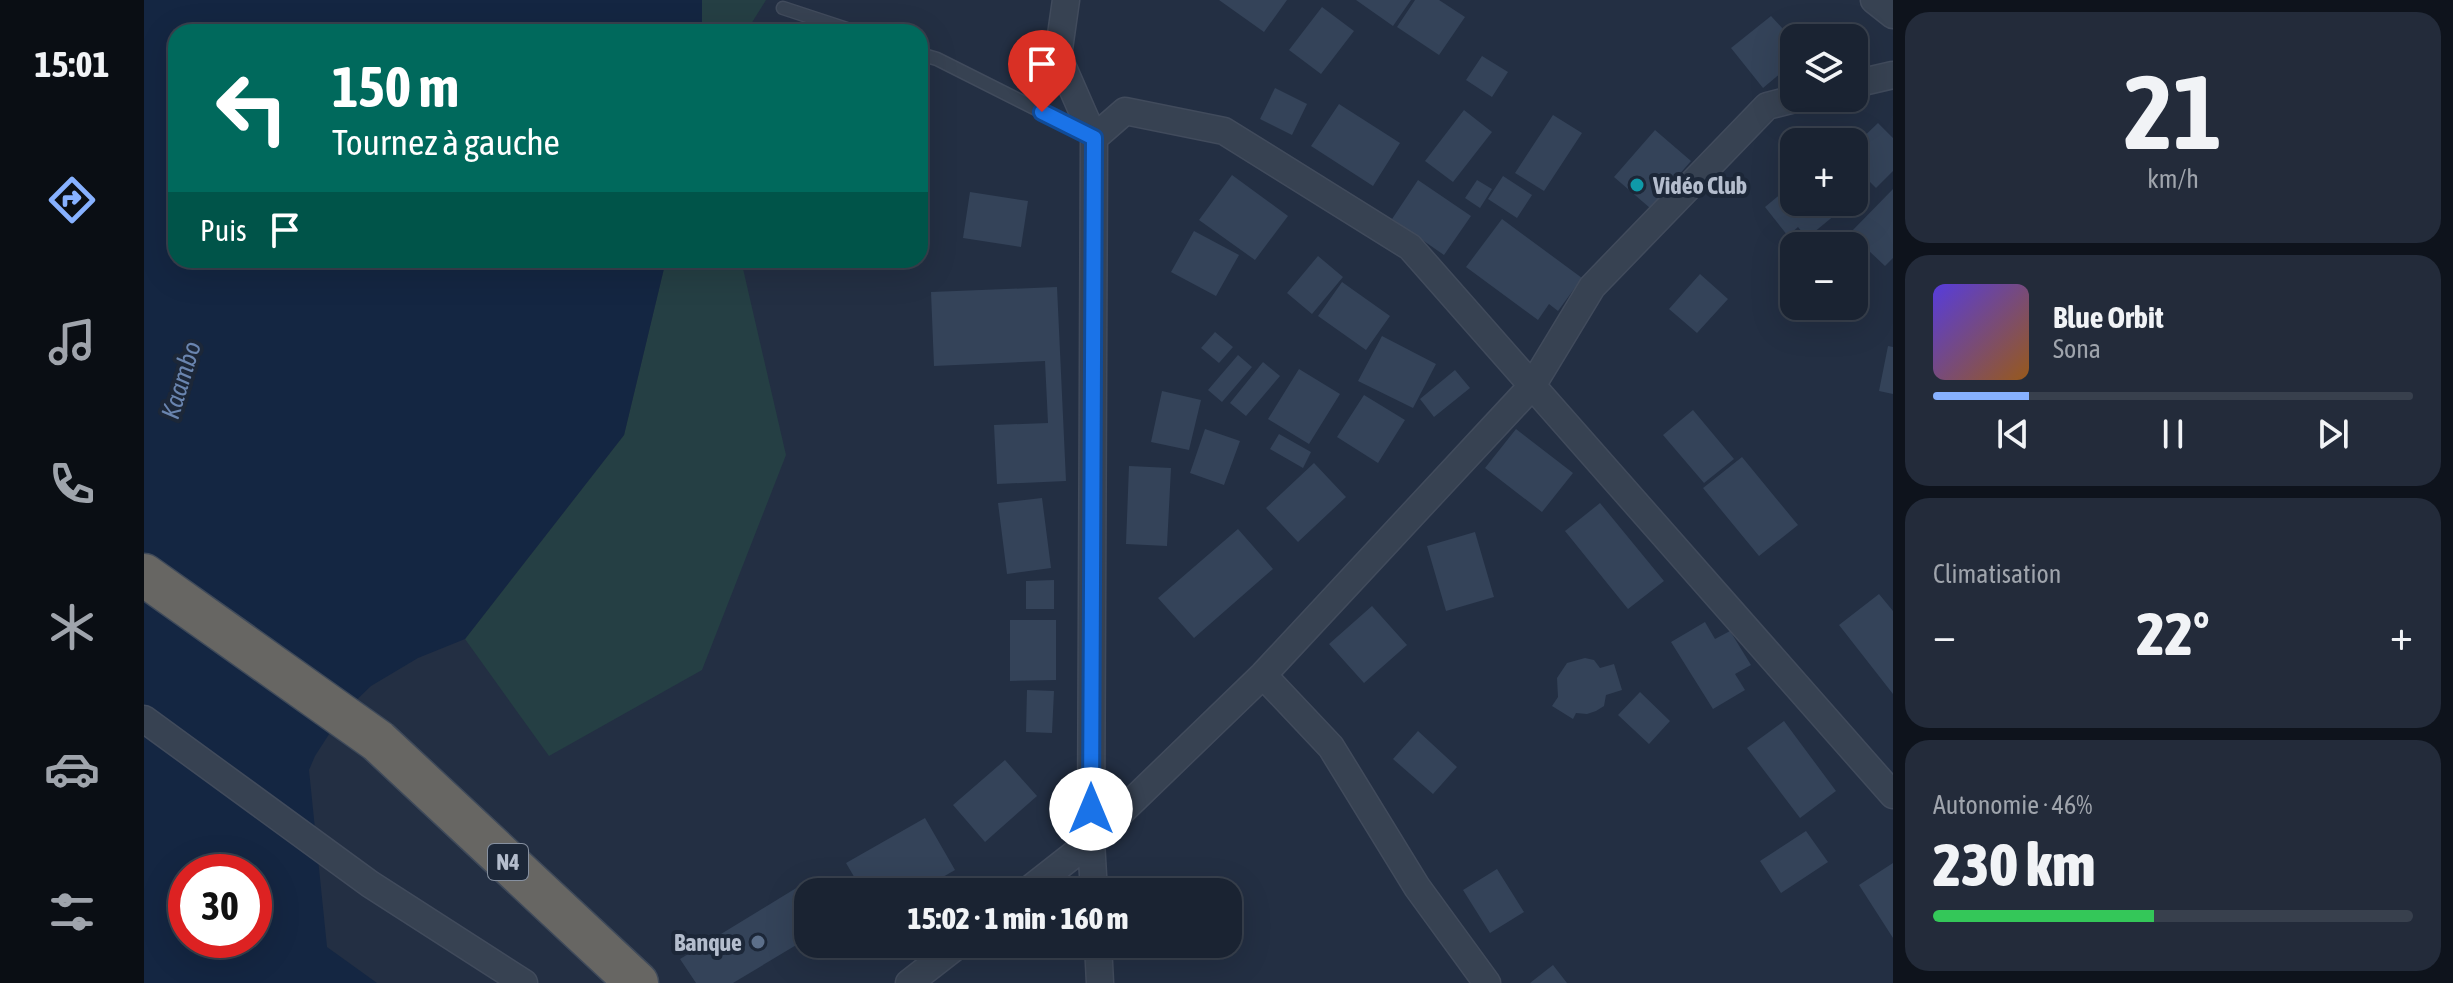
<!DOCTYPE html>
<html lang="fr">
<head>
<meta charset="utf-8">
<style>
	body { margin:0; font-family:"Asap Condensed",sans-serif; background:#232b3a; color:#f1f3f6; height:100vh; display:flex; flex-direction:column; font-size:30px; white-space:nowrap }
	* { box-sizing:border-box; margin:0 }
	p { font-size:26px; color:#9fa4ac }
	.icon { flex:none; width:44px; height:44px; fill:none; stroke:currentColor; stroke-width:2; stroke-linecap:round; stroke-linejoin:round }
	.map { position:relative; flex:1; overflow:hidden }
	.drawer { display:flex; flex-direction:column; gap:12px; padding:12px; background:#0e131c; width:560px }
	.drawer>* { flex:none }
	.guide { position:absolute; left:24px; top:24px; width:760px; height:244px; border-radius:24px; box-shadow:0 8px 32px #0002,0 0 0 2px #38404d; background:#00695c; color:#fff; overflow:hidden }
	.fabs { position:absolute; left:1636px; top:24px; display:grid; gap:16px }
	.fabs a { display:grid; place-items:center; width:88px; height:88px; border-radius:16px; background:#1a2332; box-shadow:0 8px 32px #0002,0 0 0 2px #38404d; font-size:40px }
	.speed { position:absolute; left:24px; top:854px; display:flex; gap:16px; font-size:40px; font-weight:700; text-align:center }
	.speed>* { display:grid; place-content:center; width:104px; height:104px; border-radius:50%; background:#1a2332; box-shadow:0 8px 32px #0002,0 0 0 2px #38404d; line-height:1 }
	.speed .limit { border:12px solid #d22; background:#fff; color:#111 }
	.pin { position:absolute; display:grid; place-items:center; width:68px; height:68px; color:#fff; margin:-82px -34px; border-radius:50% 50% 50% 0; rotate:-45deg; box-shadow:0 0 8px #0007 }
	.pin .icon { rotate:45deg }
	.me { position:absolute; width:88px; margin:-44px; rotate:0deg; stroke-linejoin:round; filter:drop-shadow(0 0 6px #0008) }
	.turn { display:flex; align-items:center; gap:28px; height:168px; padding:0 32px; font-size:36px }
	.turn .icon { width:104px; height:104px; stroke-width:2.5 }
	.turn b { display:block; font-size:56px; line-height:68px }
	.then { display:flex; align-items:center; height:76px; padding:0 32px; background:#0003; gap:16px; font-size:30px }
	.big { font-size:60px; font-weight:800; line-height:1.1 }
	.drawer .card { flex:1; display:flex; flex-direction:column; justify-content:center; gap:12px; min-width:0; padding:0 28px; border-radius:24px; background:#232b3a }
	.drawer .dial { align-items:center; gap:0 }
	.dial b { font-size:104px; line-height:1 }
	.song { display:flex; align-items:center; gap:24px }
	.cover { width:96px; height:96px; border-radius:12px; background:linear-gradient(135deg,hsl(250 70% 55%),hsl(30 70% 35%)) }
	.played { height:8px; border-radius:4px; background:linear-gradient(90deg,#87b1ff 20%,#38404d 20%) }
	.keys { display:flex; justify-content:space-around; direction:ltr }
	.heat { display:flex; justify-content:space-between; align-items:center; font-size:44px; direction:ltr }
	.charge { height:12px; border-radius:6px; background:linear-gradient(90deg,#34c759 46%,#38404d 0) }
	.trip { position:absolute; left:650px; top:878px; width:448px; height:80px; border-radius:24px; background:#1a2332; box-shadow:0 8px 32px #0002,0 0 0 2px #38404d; font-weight:800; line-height:80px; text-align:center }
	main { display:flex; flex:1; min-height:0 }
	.tab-bar { display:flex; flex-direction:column; width:144px; justify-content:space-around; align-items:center; background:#0a0e14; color:#9fa4ac }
	.tab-bar .icon { width:56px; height:56px }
	.tab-bar .on { color:#87b1ff }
	.tab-bar b { font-size:36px; color:#f1f3f6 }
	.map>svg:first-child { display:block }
</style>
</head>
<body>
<main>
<nav class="tab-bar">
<b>15:01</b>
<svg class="icon on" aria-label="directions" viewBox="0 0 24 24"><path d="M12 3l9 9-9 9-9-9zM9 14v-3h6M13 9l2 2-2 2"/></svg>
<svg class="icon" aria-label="music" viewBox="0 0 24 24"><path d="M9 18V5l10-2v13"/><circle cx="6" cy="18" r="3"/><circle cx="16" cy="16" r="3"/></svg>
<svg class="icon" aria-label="phone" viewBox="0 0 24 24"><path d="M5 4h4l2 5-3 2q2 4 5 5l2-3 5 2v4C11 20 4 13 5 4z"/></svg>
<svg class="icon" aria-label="climate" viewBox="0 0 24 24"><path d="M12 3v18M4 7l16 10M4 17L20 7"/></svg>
<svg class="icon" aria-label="car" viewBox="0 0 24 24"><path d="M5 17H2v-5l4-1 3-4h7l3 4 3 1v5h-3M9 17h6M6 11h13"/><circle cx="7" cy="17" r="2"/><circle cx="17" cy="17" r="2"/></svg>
<svg class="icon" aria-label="filters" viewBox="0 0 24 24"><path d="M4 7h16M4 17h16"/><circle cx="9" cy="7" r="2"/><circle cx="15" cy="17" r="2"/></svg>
</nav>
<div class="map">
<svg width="1749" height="983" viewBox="0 0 1749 983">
	<rect width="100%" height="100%" fill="#232f43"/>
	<!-- green -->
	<path fill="#253f44" d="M558,0H622L602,32H558Z
		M522,260H597L642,455L558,670L405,756L321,639L480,435Z"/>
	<!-- water -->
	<path fill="#142642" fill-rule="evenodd" d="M0,0H558V32H32V260H522L480,435L321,639L274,658L227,686L198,714L171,756L165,770L183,947L233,983H0ZM42,872H110V940H42Z"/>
	<!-- building -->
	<path fill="#344359" d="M1075,0H1143L1120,32Z
		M1212,0H1267L1249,26Z
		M1271,0H1295L1321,17L1295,55L1253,27Z
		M1178,7L1210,31L1177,74L1145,50Z
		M1627,16L1650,41V62L1619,88L1587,48Z
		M1338,56L1364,72L1348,97L1322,80Z
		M1131,88L1163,104L1148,135L1116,119Z
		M1195,104L1256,143L1229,186L1167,146Z
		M1320,110L1348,132L1309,182L1281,161Z
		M1409,115L1438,133L1400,191L1371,173Z
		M1734,123L1749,138V171L1732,188L1710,166V146Z
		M1511,130L1547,161L1506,208L1470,177Z
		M1088,175L1144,216L1111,260L1055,220Z
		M1359,176L1388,195L1373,218L1344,199Z
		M1274,180L1327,216L1300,255L1248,219Z
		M1333,180L1348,189L1336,208L1321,198Z
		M1650,183V202H1690L1697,210L1663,238L1654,227L1644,236L1621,207Z
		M1749,189V258L1741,266L1706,233Z
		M826,192L884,201L877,247L819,238Z
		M1358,219L1438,278L1414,311L1405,304L1394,320L1322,267Z
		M1050,231L1095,255L1072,296L1027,272Z
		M1174,256L1199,277L1168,314L1143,293Z
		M1556,274L1584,299L1553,333L1525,309Z
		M1198,282L1246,316L1222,350L1174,316Z
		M913,287L922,481L853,484L850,425L904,423L901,361L790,366L787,292Z
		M1071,332L1089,347L1075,363L1057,348Z
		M1238,336L1292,364L1269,408L1214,381Z
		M1744,346L1749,347V394L1735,391Z
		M1094,355L1108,367L1078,402L1064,390Z
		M1119,362L1136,376L1102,416L1086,403Z
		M1155,369L1196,394L1165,444L1124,419Z
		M1311,370L1326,388L1290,417L1276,399Z
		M1018,391L1057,400L1045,450L1007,442Z
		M1220,395L1261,420L1234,463L1193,437Z
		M1549,410L1590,459L1560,483L1519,435Z
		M1061,429L1096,441L1080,485L1046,473Z
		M1372,429L1429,473L1398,512L1341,468Z
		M1135,434L1167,452L1159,468L1126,449Z
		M1598,457L1654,525L1615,556L1559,488Z
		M1170,463L1202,497L1154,542L1122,508Z
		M985,466L1027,468L1023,546L982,544Z
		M898,498L907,568L863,574L854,503Z
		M1456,503L1520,581L1484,609L1421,531Z
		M1094,529L1129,569L1050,638L1014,598Z
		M1331,532L1350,597L1302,611L1283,546Z
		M910,580V609H882V581Z
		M1735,594L1749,611V694L1695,625Z
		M1228,606L1263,645L1220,683L1185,644Z
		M866,620H912V680L866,681Z
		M1561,622L1571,639L1586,631L1607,665L1591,674L1601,690L1569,709L1527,642Z
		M1441,658L1450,660L1456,668L1470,664L1478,690L1462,695L1460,706L1452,711L1443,714L1432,713L1429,719L1408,706L1414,697L1413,678L1423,663Z
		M883,690L910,691L908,733L882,732Z
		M1496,692L1526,721L1505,744L1474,715Z
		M1640,721L1692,791L1656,818L1603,748Z
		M1274,731L1313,767L1289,794L1249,759Z
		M861,760L893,796L841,842L809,805Z
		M781,818L811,870L773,892H719L702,863Z
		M1662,831L1684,862L1637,893L1616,861Z
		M1749,863V938L1715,885Z
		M1353,869L1380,912L1346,933L1319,890Z
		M667,879L675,892H664V938L589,983H552L536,959Z
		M1409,965L1423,983H1386Z"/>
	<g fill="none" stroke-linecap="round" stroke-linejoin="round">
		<defs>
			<path id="service" d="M639,8L712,32
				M776,54L793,59L946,136"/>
			<path id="minor" d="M922,0L914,56L950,138
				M1730,0L1749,15
				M1710,84L1749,75
				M1119,675L1187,747L1273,887L1343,983
				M0,719L226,884L380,983
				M882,892L947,841L1119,675L1388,386L1448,287L1623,106L1655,98
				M950,892L947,841L950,138L981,111L1080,131L1266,247L1749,795
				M954,944L956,983
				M765,983L815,944"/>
			<path id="trunk" d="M0,575L234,741L493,983"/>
		</defs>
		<!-- service casing -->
		<use href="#service" stroke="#414b5c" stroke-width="15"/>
		<!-- minor casing -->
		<use href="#minor" stroke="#414b5c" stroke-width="29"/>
		<!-- trunk casing -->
		<use href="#trunk" stroke="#3f4a5a" stroke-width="45"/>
		<!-- service -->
		<use href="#service" stroke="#374252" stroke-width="12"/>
		<!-- minor -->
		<use href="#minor" stroke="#374252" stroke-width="26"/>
		<!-- trunk -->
		<use href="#trunk" stroke="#676663" stroke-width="42"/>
	</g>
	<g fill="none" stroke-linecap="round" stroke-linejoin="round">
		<defs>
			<path id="route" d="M898,112L950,138L947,809"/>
		</defs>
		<!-- route casing -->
		<use href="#route" stroke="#114b97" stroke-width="20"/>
		<!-- route -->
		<use href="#route" stroke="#1a73e8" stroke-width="14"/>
	</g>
	<!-- markers -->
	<circle fill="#0f9aa8" stroke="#1c2738" stroke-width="3" cx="1493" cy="185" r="8"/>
	<circle fill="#5c6f8a" stroke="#1c2738" stroke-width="3" cx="614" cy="942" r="8"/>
	<g text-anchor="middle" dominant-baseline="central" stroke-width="8" stroke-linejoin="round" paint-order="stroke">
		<!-- shield labels -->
		<rect fill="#1c2738" stroke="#8690a0" stroke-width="2" x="344" y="844" width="40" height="36" rx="6"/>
		<g font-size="22" font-weight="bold" fill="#b4bdcd">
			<text x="364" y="862">N4</text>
		</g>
		<!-- poi labels -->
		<g font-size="24" font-weight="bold" fill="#b4bdcd" stroke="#1c2738" text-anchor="start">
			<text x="1509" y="185">Vidéo Club</text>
			<text x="598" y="942" text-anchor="end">Banque</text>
		</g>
		<!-- water labels -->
		<g font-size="26" font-style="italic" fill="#6a85af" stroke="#1c2738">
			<text transform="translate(37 380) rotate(-73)">Kaambo</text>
		</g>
	</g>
</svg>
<div class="fabs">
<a><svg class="icon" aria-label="layers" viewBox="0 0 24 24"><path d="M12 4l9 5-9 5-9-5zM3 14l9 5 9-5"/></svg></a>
<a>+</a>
<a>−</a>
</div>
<div class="speed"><div class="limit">30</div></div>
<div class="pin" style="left:898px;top:112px;background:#d93025"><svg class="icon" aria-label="arrive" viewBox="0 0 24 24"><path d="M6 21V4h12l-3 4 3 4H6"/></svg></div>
<svg class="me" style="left:947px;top:809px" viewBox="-20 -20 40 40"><circle r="19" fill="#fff"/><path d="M0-13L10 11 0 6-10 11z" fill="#1a73e8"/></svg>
<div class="trip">15:02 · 1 min · 160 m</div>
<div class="guide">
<div class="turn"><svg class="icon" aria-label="left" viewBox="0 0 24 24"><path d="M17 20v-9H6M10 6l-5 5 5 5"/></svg><div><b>150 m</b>Tournez à gauche</div></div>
<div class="then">Puis<svg class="icon" aria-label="arrive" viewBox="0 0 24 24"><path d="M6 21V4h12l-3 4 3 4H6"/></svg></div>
</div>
</div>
<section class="drawer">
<div class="card dial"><b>21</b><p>km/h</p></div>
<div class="card">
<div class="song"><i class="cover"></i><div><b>Blue Orbit</b><p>Sona</p></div></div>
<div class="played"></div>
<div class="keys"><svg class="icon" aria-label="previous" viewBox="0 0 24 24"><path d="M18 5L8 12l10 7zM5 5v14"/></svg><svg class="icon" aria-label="pause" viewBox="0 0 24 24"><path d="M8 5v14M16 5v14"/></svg><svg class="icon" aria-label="next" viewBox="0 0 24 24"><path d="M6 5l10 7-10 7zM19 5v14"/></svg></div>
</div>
<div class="card"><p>Climatisation</p>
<div class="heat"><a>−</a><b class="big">22°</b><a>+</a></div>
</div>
<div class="card"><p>Autonomie · 46%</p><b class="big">230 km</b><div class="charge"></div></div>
</section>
</main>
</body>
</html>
